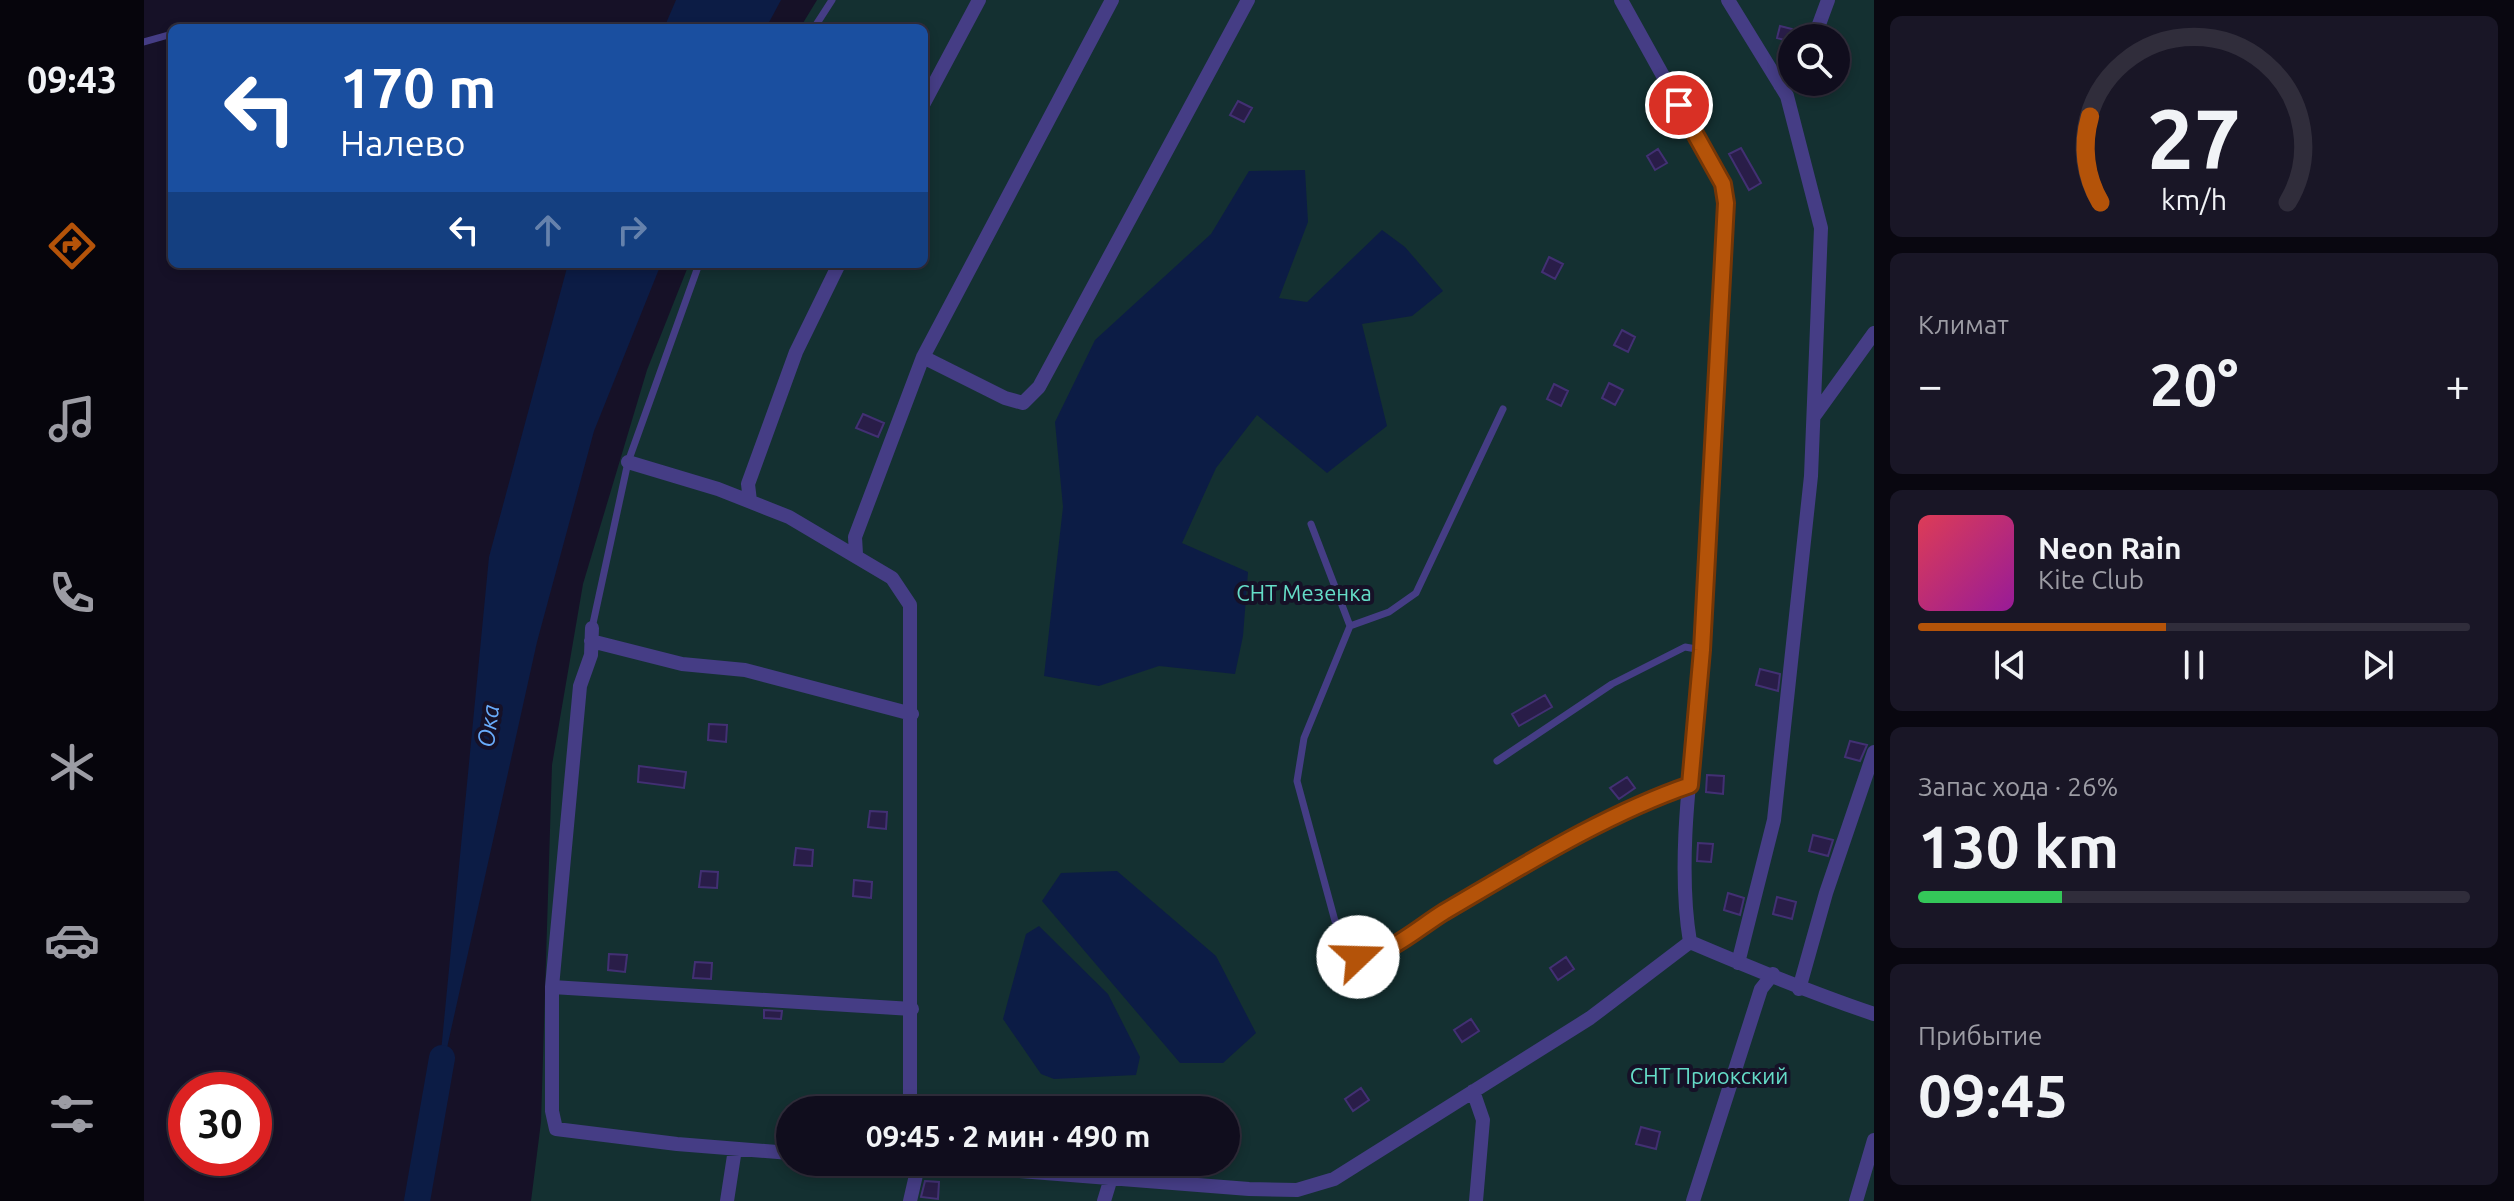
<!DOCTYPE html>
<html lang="ru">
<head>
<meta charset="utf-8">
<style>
	body { margin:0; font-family:Ubuntu,sans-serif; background:#191626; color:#f1f3f6; height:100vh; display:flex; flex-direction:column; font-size:30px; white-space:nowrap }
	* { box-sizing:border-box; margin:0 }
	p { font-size:26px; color:#9c9ca4 }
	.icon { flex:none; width:44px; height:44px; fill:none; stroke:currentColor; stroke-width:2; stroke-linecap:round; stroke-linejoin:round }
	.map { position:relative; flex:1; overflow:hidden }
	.side { display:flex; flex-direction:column; gap:16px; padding:16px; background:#090710; width:640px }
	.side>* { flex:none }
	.guide { position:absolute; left:24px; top:24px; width:760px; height:244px; border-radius:12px; box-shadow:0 4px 12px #0003,0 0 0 2px #302d3b; background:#1a4fa0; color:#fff; overflow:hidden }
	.tools { position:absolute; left:1634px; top:24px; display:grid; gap:16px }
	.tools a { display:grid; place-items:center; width:72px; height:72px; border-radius:50%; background:#100d1d; box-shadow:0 4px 12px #0003,0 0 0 2px #302d3b; font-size:40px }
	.speed { position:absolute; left:24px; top:1072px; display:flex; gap:16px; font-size:40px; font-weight:700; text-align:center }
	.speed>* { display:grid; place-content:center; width:104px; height:104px; border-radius:50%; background:#100d1d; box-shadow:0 4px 12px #0003,0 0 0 2px #302d3b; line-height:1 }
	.speed .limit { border:12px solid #d22; background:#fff; color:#111 }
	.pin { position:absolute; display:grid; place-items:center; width:68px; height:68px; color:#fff; margin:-34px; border:4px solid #fff; border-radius:50%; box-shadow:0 2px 8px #0007 }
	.me { position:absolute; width:88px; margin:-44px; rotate:69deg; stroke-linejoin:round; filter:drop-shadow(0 0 6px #0008) }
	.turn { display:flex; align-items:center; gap:28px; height:168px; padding:0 40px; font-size:36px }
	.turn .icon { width:104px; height:104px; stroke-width:2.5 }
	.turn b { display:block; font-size:56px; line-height:68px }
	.lanes { display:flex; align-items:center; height:76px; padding:0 40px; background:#0003; justify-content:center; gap:40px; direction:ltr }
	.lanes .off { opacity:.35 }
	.big { font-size:60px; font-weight:700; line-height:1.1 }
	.side .widget { flex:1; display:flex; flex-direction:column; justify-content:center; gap:12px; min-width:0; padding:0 28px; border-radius:12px; background:#191626 }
	.side .dial { align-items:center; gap:0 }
	.dial svg { height:208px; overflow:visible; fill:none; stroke:#302d3b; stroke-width:7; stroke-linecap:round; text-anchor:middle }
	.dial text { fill:#f1f3f6; stroke:none }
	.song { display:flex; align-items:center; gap:24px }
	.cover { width:96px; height:96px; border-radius:12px; background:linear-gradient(135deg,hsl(350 70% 55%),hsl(300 70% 35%)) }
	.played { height:8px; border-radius:4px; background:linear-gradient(90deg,#b45309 45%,#302d3b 45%) }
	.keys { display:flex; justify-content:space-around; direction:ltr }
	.heat { display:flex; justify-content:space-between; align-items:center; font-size:44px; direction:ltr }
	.charge { height:12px; border-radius:6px; background:linear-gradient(90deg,#34c759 26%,#302d3b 0) }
	.trip { position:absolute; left:632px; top:1096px; width:464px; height:80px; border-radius:40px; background:#100d1d; box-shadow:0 4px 12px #0003,0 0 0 2px #302d3b; font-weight:700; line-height:80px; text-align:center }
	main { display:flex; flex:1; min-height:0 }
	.menu { display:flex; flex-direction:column; width:144px; justify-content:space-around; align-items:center; background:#06050c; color:#9c9ca4 }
	.menu .icon { width:56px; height:56px }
	.menu .current { color:#b45309 }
	.menu b { font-size:36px; color:#f1f3f6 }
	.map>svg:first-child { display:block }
</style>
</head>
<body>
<main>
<nav class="menu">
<b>09:43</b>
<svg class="icon current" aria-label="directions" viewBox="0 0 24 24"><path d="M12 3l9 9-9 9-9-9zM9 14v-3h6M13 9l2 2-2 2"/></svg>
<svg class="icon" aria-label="music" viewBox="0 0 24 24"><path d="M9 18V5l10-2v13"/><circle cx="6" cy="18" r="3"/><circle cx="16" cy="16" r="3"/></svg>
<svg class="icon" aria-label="phone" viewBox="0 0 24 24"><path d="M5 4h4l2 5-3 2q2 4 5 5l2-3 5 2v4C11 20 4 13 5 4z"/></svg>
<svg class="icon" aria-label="climate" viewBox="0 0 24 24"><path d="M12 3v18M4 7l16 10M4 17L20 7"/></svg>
<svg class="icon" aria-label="car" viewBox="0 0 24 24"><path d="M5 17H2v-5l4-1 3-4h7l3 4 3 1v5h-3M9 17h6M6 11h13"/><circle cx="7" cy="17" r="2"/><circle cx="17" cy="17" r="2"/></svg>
<svg class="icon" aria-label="filters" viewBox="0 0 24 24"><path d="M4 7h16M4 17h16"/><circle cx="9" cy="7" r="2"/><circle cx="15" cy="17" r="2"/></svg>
</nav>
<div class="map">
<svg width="1730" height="1201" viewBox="0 0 1730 1201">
	<rect width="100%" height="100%" fill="#161127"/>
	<!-- green -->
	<path fill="#143031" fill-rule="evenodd" d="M673,0H1730V1201H387L397,1122L408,765L439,584L503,370L545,264H780V28H656ZM1648,38H1692V82H1648ZM646,1110H1082V1162H646Z"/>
	<!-- water -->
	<path fill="#0c1c45" d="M532,0H637L622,28H520Z
		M1161,170L1164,222L1135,298L1163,302L1238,230L1261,247L1299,291L1268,316L1218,324L1243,426L1183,473L1113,415L1072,468L1038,543L1104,572L1099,636L1091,674L1015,666L955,686L900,676L919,507L911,422L951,340L1067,234L1105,171Z
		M424,264H517L450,431L393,642L293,1093L345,557Z
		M973,871L1072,956L1112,1033L1079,1063H1036L898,901L917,873Z
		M895,926L964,994L996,1057L992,1075L910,1079L897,1074L859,1019L882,934Z"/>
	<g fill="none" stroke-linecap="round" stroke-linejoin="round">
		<!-- river -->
		<path stroke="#0c1c45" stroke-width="26" d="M273,1201L298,1058"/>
	</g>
	<!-- building -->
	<path fill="#291d48" stroke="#423073" stroke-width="2" d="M1636,26L1648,29V42L1633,38Z
		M1094,101L1108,108L1100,122L1086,115Z
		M1597,148L1617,183L1605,190L1585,154Z
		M1514,149L1523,163L1511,170L1503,156Z
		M1405,257L1419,264L1411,279L1398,272Z
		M1478,330L1491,337L1484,352L1470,345Z
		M1465,383L1479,390L1471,405L1458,398Z
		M1410,384L1424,391L1417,406L1403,399Z
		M719,414L740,423L734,437L712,428Z
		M1616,669L1636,674L1634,691L1612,685Z
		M1401,695L1408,707L1375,726L1368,714Z
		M565,724L583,725L582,742L564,740Z
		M1706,741L1723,745L1716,761L1701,757Z
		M495,766L542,772L540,788L494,782Z
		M1563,775L1580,776L1579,794L1562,792Z
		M1483,777L1491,788L1475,799L1466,788Z
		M726,811L743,812L742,829L724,827Z
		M1669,835L1689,840L1684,856L1665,851Z
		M1554,843L1569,844L1567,862L1553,861Z
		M652,848L669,850L668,866L650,865Z
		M557,871L574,872L573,888L555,887Z
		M710,880L728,882L727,898L709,896Z
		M1584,893L1600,898L1596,915L1580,910Z
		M1633,897L1652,902L1648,919L1629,914Z
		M465,954L483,955L481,972L464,970Z
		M1422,957L1430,969L1414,980L1406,968Z
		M551,962L568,963L567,979L549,978Z
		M620,1010L638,1011L637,1019L620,1018Z
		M1327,1019L1335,1031L1318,1042L1310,1030Z
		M1217,1088L1225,1100L1209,1111L1201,1099Z
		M869,1098L901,1106L900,1110H865Z
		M1497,1127L1516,1132L1512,1149L1492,1144Z
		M781,1181L795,1182L794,1199L777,1197Z"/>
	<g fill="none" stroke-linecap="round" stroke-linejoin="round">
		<!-- service -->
		<path stroke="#453d85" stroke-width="7" d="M56,28H58
			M670,28L688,0
			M0,42L28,34
			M1167,524L1206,626L1160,738L1153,781L1191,921L1214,957
			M1206,626L1245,612L1272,593L1359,409
			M448,628L484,462L555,264
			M1353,761L1468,684L1541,647L1558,650"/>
		<!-- minor -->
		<path stroke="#453d85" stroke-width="14" d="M1477,0L1579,184L1582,203C1575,352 1568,502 1558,651C1551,743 1531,852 1546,942
			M1584,0L1643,96L1677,228L1667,476L1630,820L1594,963
			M1670,38L1684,0
			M1636,85L1648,68
			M780,103L835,0
			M779,357L861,398L879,403L895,387L1104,0
			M1671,415L1730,333
			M484,462L574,489L645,517L748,578L766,605V1110
			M606,501L604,484L652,352L695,264
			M712,554L711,537L779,357L968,0
			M447,641L538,664L601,670L768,714
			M1214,957C1244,956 1274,928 1300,912C1377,867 1462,814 1546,785
			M408,987L436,686L447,655L448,628
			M1655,989L1682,893L1730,752
			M1329,1091L1339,1120L1332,1201
			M646,1153L533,1144L412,1129L408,1111V987L768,1009
			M759,1162L1105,1189L1153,1190L1190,1179L1446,1018L1546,942C1607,968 1667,993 1730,1014
			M583,1201L591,1149
			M766,1201L775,1162
			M960,1201L967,1178
			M1549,1201L1617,989L1629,974
			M1712,1201L1730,1140"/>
	</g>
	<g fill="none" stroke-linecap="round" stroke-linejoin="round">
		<defs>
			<path id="route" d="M1214,957C1244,956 1274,928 1300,912C1377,867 1461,814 1546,785L1558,650L1582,203L1579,184L1535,105"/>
		</defs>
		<!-- route casing -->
		<use href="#route" stroke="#753606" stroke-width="20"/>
		<!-- route -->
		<use href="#route" stroke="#b45309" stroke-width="14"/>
	</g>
	<g text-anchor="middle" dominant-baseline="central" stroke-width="8" stroke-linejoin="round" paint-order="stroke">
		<!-- park labels -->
		<g font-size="22" fill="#65ddc8" stroke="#161127">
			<text x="1160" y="592">СНТ Мезенка</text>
			<text x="1565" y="1075">СНТ Приокский</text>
		</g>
		<!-- water labels -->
		<g font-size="24" font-style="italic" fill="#69acfb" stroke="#161127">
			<text transform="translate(344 726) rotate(-82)">Ока</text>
		</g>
	</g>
</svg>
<div class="tools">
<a><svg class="icon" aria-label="search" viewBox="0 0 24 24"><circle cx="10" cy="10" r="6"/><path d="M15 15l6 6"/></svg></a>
</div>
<div class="speed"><div class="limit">30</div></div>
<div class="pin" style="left:1535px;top:105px;background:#d93025"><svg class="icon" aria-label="arrive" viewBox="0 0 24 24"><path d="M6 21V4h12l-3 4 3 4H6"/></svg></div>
<svg class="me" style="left:1214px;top:957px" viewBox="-20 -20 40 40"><circle r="19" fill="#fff"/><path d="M0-13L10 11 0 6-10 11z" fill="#b45309"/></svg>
<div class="trip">09:45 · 2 мин · 490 m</div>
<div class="guide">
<div class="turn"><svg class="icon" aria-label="left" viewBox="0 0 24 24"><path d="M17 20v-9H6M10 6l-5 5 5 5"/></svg><div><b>170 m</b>Налево</div></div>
<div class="lanes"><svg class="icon" aria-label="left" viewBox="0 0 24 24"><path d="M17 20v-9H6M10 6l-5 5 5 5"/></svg><svg class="icon off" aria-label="ahead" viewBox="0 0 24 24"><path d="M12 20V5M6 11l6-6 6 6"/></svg><svg class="icon off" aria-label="right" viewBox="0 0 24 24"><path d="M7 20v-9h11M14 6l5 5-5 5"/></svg></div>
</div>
</div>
<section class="side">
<div class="widget dial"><svg viewBox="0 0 100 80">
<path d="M14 69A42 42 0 1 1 86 69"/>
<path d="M14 69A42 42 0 0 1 10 36" stroke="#b45309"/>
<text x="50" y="56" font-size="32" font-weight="700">27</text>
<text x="50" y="72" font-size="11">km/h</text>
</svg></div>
<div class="widget"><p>Климат</p>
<div class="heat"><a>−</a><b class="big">20°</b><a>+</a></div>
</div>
<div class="widget">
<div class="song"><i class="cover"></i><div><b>Neon Rain</b><p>Kite Club</p></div></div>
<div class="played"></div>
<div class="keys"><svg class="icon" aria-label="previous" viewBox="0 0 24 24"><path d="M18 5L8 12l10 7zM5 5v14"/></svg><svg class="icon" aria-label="pause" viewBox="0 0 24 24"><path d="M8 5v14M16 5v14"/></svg><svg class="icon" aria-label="next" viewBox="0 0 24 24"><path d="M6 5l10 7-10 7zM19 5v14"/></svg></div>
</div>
<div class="widget"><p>Запас хода · 26%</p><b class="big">130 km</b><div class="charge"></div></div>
<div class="widget"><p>Прибытие</p><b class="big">09:45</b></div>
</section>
</main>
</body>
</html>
